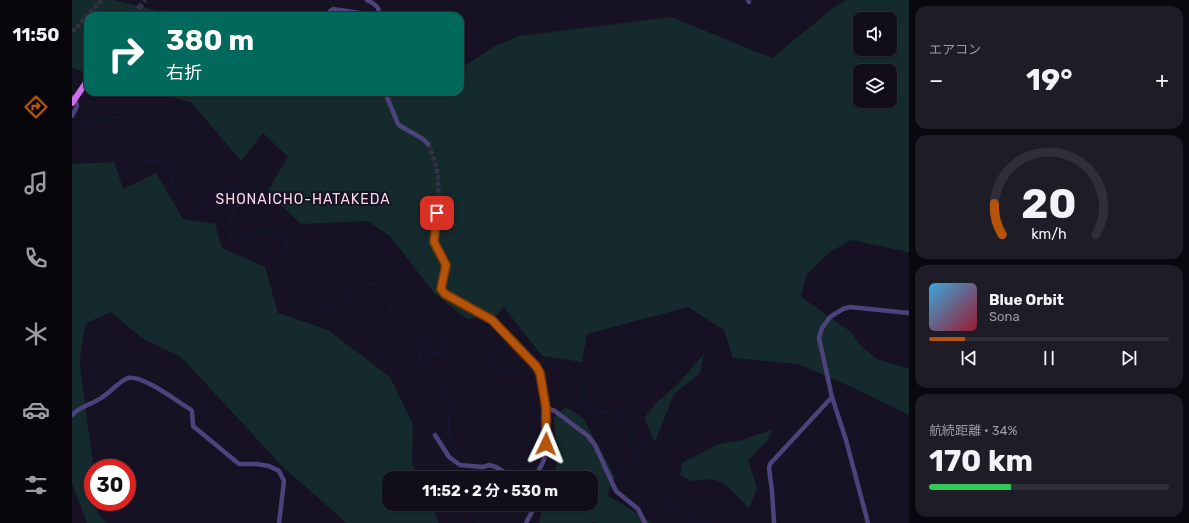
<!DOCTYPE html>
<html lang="ja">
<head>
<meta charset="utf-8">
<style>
	body { margin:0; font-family:Rubik,"Noto Sans JP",sans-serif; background:#1e1c27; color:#f1f3f6; height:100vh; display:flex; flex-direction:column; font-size:15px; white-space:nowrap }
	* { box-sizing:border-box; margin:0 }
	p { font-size:13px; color:#9c9ca2 }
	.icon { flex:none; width:22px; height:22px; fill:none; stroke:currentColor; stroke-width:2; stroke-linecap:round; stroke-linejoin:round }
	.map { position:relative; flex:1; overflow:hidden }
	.panel { display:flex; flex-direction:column; gap:6px; padding:6px; background:#09080e; width:280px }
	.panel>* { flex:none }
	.banner { position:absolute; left:12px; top:12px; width:380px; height:84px; border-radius:12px; box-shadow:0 1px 3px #0004,0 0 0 1px #302e39; background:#00695c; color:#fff; overflow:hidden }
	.fabs { position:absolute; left:781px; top:12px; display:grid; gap:8px }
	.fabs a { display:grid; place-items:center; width:44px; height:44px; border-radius:8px; background:#110e1a; box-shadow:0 1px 3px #0004,0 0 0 1px #302e39; font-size:20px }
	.speed { position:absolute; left:12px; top:459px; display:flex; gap:8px; font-size:20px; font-weight:700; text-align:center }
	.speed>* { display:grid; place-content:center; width:52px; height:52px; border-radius:50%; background:#110e1a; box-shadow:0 1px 3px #0004,0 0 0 1px #302e39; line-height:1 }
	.speed .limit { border:6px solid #d22; background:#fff; color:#111 }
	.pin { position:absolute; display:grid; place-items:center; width:34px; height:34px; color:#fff; margin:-17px; border-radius:8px; box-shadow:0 2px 6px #0006 }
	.me { position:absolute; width:44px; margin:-22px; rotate:2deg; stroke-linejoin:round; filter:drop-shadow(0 0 3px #0008) }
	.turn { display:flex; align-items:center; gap:14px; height:84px; padding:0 16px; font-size:18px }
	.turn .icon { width:52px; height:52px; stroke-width:2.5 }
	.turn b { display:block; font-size:28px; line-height:34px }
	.big { font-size:30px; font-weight:700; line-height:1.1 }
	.panel .card { flex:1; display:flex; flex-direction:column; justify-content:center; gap:6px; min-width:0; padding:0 14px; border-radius:12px; background:#1e1c27 }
	.panel .dial { align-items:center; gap:0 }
	.dial svg { height:104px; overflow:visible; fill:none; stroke:#302e39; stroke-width:7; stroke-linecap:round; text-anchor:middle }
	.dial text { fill:#f1f3f6; stroke:none }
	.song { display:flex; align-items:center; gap:12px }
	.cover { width:48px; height:48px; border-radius:6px; background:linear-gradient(135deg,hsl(200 70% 55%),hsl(350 70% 35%)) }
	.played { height:4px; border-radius:2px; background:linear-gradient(90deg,#b45309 15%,#302e39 15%) }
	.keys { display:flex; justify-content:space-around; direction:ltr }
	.heat { display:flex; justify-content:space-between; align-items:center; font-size:22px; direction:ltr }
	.charge { height:6px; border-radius:3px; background:linear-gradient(90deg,#34c759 34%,#302e39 0) }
	.trip { position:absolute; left:310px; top:471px; width:216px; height:40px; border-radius:12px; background:#110e1a; box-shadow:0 1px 3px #0004,0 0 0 1px #302e39; font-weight:700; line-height:40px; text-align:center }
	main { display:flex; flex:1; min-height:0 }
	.tab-bar { display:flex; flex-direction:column; width:72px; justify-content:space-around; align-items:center; background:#07060a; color:#9c9ca2 }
	.tab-bar .icon { width:28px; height:28px }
	.tab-bar .selected { color:#b45309 }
	.tab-bar b { font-size:18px; color:#f1f3f6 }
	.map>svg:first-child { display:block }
</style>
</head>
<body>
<main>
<nav class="tab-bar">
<b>11:50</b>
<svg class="icon selected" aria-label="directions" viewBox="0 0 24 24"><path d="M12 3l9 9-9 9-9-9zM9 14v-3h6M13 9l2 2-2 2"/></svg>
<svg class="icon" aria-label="music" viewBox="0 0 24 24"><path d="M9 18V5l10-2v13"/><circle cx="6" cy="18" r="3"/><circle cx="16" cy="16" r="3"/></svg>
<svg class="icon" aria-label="phone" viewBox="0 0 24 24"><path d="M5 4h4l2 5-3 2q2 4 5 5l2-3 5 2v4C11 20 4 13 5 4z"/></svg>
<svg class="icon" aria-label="climate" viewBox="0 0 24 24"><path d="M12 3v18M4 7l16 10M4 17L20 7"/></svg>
<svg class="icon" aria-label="car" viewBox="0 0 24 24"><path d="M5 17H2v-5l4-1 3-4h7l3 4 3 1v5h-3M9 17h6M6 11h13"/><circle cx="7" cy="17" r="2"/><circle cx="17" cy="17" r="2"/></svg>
<svg class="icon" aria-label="filters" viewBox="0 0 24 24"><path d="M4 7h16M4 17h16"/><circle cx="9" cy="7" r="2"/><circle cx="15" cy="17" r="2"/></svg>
</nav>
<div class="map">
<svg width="837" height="523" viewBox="0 0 837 523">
	<rect width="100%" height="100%" fill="#171223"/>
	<!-- green -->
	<path fill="#152a2c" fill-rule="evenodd" d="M0,0H42L108,16H16V74L0,67Z
		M774,0H837V252L779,240L758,252L734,275L729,297L779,332L789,346L805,359L837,369V415L784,389L726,364L661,358L652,330L616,307L515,334L510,362L470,356L432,307L424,315L395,319L363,294L318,236L296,221L229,224L195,192L216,157L191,133L169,161L119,102L77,92H388V69L423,46L447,36L599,17L700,58L760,9ZM788,19H818V49H788ZM788,71H818V101H788Z
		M42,162L51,189L84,173L111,219L143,224L150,248L193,267L206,313L256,330L318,377L341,424L340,464L347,478H317V504H359L367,523H275L212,468L109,357L70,338L39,312L14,323L9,349L8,365L21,465L18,494L28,517L36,523H15L0,483V164Z
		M632,354L628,373L602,394L583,442L572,418L586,401L605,385Z
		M494,407L511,418L543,477L535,495L581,523H526L521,521L520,523H467L471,504H519V478H480L485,463L482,417Z
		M701,429L696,440L676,461L685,488L677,508L653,484L641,479L620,481L608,475L610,463L647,444L670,440Z"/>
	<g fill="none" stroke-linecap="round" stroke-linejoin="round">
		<!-- stream -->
		<path stroke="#111b3d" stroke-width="1" d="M0,125C3,127 5,129 8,129C12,129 16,126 19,124C30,119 40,115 52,119C68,124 56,147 66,157C74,164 84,158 92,162C103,178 100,202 117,214C134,214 147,172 166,191C166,207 153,222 158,239L164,240C184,231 199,222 216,242C217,254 202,258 206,270C209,277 220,284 226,289C234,295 252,307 262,306C270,305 274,298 279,294C289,285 300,282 313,284C320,289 316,301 319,309C324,320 333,327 340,335C344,339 346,343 350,347C354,351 358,352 363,353C378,355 373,331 389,333C405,336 407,346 416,356C430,371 443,376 462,367
			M351,349L347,360L355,373L366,382L372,394L378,410L376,425L379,443L394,463
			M465,366C485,356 502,365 509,386C513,399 506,401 518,412C527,413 540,410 547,417C557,425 557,442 563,453C569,466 580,468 588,479C594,488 597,503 603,509C607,513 626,519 634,523
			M395,468L400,478
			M398,504L402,515L407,523"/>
		<!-- minor-tunnel -->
		<path stroke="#353043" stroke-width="4.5" stroke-dasharray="4.5 2" stroke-linecap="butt" d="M0,32L30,0
			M356,144C367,168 368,187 365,213"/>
		<!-- major-tunnel -->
		<path stroke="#353043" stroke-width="6" stroke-dasharray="6 3" stroke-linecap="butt" d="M61,16L73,0"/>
		<!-- minor -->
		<path stroke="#4d437c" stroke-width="4.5" d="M676,0L677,2
			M258,16V11L261,9L300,15L306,14C309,6 300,3 295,0
			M313,92L326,124C335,132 348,134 356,144
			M0,97L3,99L5,106L0,116
			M365,213L362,242L365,250L374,265L369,289L373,294L420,320L464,366L468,373L474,408L475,436L472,460L463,478
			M474,408L483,411L516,436L523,445L544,491L566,509L573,523
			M0,415C7,407 20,404 29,398C38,393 46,382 56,378C69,374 106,402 118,409L120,411L121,426L167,464H185L197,466L207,471L212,481L207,523
			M363,435L377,457L388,465L411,467L417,465L424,467L432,472L448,478
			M454,523L464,504
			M702,523L700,491L697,468L698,464L760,397
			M796,523L774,440L760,397L747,338L750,328L758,317L771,309L778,307L837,313"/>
		<!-- major -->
		<path stroke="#ce6eeb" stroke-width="6" d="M0,103L13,84"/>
	</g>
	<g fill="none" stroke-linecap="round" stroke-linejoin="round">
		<defs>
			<path id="route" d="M365,213L362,242L374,265L369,289L373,294L420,320L464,366L468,373L474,408V444"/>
		</defs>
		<!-- route casing -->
		<use href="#route" stroke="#753606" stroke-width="10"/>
		<!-- route -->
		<use href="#route" stroke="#b45309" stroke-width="7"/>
	</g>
	<g text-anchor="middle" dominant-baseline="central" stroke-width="4" stroke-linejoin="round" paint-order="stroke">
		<!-- quarter labels -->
		<g font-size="14" letter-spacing="1" fill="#fadaea" stroke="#171223">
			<text x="231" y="199">SHONAICHO-HATAKEDA</text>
		</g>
	</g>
</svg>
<div class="fabs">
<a><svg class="icon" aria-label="sound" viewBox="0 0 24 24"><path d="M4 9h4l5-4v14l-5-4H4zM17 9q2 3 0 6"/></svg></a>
<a><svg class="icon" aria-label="layers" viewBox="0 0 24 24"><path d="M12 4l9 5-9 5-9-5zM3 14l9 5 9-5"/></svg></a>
</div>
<div class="speed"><div class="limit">30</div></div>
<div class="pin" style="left:365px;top:213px;background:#d93025"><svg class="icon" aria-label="arrive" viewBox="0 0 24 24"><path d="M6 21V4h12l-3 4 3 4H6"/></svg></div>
<svg class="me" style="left:474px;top:444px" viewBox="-20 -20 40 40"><path d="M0-17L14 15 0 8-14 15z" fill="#b45309" stroke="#fff" stroke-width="4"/></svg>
<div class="trip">11:52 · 2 分 · 530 m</div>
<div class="banner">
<div class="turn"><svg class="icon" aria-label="right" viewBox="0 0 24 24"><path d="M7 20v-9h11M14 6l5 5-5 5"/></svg><div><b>380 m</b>右折</div></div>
</div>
</div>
<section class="panel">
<div class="card"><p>エアコン</p>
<div class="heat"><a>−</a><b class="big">19°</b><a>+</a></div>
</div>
<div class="card dial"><svg viewBox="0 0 100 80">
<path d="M14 69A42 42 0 1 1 86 69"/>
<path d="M14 69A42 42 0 0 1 8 45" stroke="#b45309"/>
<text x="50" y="56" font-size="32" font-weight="700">20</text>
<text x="50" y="72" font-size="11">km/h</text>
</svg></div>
<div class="card">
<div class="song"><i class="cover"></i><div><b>Blue Orbit</b><p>Sona</p></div></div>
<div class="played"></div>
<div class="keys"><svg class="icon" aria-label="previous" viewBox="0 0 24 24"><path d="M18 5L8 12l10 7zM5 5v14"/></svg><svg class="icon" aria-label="pause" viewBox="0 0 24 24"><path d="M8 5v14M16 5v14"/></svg><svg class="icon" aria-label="next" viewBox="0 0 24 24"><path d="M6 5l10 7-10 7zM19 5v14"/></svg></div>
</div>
<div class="card"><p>航続距離 · 34%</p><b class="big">170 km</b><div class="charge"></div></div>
</section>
</main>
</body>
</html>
